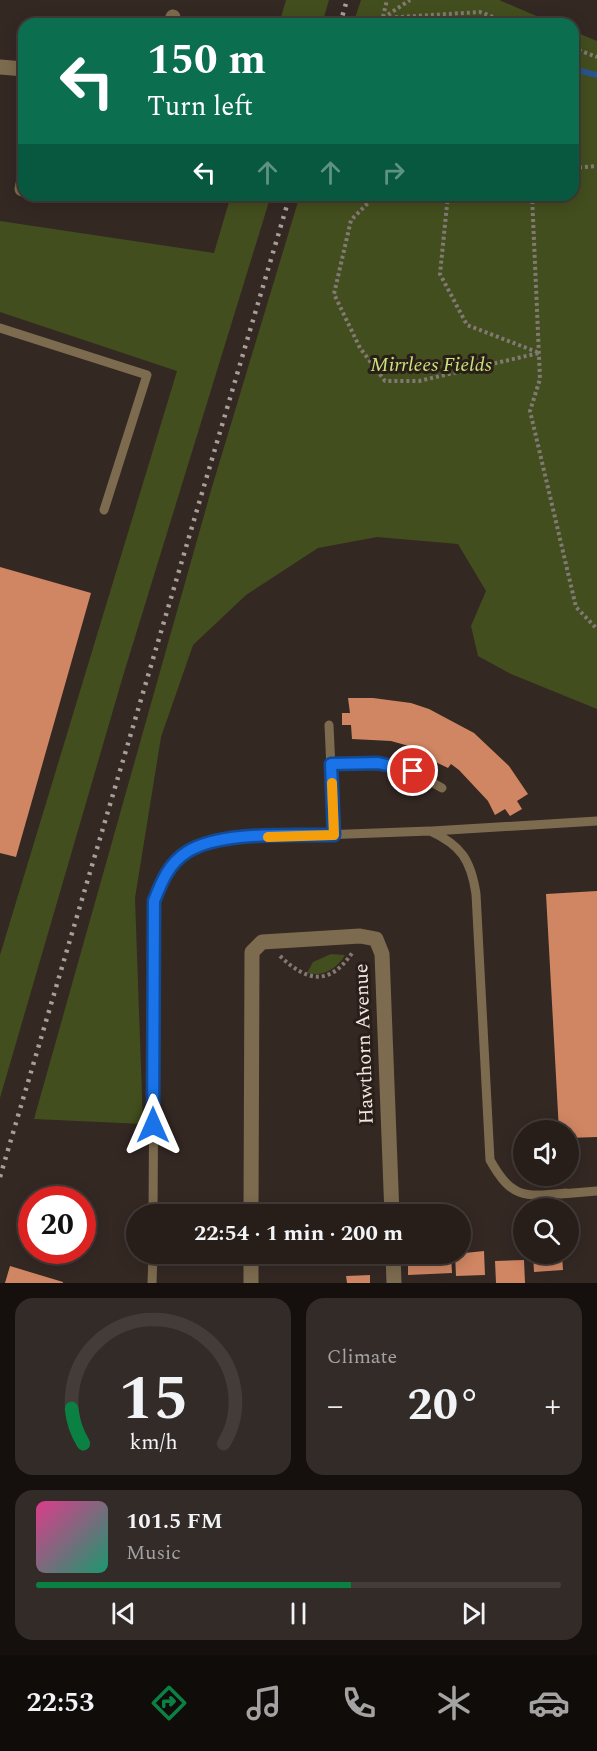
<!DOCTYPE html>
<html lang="en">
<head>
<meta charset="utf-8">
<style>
	body { margin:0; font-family:Spectral,serif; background:#332b27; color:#f1f3f6; height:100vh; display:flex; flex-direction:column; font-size:22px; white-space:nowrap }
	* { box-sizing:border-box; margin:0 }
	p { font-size:20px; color:#a4a2a2 }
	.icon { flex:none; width:33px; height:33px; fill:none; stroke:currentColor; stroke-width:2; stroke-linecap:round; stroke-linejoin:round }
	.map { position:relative; height:1283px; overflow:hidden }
	.details { display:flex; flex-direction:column; gap:15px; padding:15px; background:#15100e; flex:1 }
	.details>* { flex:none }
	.guide { position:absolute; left:18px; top:18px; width:561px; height:183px; border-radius:18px; box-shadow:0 3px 15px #0003,0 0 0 2px #433c39; background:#0b6e4f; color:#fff; overflow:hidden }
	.buttons { position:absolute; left:513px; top:1120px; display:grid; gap:12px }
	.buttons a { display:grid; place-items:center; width:66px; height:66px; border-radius:50%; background:#271e1a; box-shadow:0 3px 15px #0003,0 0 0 2px #433c39; font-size:30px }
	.speed { position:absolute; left:18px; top:1186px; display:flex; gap:12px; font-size:30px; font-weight:700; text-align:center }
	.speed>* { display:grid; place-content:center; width:78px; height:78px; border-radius:50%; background:#271e1a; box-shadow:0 3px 15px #0003,0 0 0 2px #433c39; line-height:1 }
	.speed .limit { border:9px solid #d22; background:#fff; color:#111 }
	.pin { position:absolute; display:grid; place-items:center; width:51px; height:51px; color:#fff; margin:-26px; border:3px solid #fff; border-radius:50%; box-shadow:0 2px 6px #0007 }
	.me { position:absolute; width:66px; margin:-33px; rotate:0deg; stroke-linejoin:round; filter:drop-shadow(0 0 4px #0008) }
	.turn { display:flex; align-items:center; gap:21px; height:126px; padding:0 30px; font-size:27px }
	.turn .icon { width:78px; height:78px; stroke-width:2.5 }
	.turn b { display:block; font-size:42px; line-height:51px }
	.lanes { display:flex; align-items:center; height:57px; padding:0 30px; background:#0003; justify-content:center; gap:30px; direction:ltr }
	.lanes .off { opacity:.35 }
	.big { font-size:45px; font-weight:700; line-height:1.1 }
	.details .widget { flex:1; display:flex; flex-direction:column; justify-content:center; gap:9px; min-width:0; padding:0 21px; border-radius:18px; background:#332b27 }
	.details .dial { align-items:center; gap:0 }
	.dial svg { height:156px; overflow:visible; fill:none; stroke:#433c39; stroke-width:7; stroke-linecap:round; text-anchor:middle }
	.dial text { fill:#f1f3f6; stroke:none }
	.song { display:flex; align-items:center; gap:18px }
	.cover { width:72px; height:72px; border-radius:9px; background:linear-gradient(135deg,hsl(330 70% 55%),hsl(160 70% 35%)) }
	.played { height:6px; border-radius:3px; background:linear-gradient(90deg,#0b8043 60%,#433c39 60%) }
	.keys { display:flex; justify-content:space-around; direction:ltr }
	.heat { display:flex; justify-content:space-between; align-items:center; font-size:33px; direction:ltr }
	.details .tiles { flex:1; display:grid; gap:15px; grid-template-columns:1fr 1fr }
	.widget:last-child { grid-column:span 2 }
	.trip { position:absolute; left:126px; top:1204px; width:345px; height:60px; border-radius:30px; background:#271e1a; box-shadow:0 3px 15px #0003,0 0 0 2px #433c39; font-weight:700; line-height:60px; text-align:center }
	.dock { display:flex; height:96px; justify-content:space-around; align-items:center; background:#100c0a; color:#a4a2a2 }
	.dock .icon { width:42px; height:42px }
	.dock .selected { color:#0b8043 }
	.dock b { font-size:27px; color:#f1f3f6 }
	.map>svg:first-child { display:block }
</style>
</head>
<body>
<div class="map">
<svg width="597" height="1283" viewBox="0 0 597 1283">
	<rect width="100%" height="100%" fill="#342823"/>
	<!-- green -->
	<path fill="#434e1e" d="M286,0H329L322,24H279Z
		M361,0H499L555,24H353Z
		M573,31L597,41V709L511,674L478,656L471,626L486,591L458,544L377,537L318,548L246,595L193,645L161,737L135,898L143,1124L34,1119L212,487L300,195H573Z
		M231,195H271L123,676L0,1098V955L177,371L0,312V221L214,253Z
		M331,954L345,955C337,969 323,977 307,973L313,962Z"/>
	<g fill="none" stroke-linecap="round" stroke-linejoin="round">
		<!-- stream -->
		<path stroke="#29548c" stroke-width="6" d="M573,69L597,75"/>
	</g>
	<!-- building -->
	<path fill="#d08663" d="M0,567L91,593L16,857L0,853Z
		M348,698H373L411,703L429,709L474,733L509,766L528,794L517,801L522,809L510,816L505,809L495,815L488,801L459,770L451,764L448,768L415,752L416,748L391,741L352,739L351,725H342V713H350Z
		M597,891V1137L568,1138V1131H559L546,894Z
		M484,1251L485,1275L456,1276L455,1254Z
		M354,1254H378V1259L355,1260Z
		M408,1254H451L452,1273L408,1275Z
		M533,1254H562L563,1270L534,1272Z
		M524,1260L525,1283H496L495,1261Z
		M10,1266L63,1282V1283H5Z
		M370,1275V1283H347L346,1276Z"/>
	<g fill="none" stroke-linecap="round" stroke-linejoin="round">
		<!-- path -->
		<path stroke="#837974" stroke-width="4" stroke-dasharray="3 3" stroke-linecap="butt" d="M383,17L387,0
			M383,18L480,12L512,24
			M383,18L410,0
			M573,48L597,57
			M573,168L597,166
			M376,195L351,220L334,294L360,348L385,381H419L539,353
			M448,195L440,274L467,325L537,352
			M532,195L540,379L530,411L576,607L597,629
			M280,956C306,981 329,987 352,953"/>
		<!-- service -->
		<path stroke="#7d6b4f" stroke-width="9" d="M0,328L147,375L104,510
			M329,725L334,835
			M331,764C378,763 400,762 442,788
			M432,831L597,821
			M561,1194L597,1191
			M153,1215L155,901C170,854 193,845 240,838L430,831C461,845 471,860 476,894L490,1160C512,1199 524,1197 566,1193
			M152,1283L153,1254"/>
		<!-- minor -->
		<path stroke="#7d6b4f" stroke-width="15" d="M173,17L174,24
			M0,67L24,69
			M22,189L24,179
			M251,1215L252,952L262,942L360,936L376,939L382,954L392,1215
			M251,1254V1283
			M393,1254L394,1283"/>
		<!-- rail -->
		<path stroke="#a89f9a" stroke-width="4.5" stroke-dasharray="3 6" stroke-linecap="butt" d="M340,24L347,0
			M0,1177L290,195"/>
	</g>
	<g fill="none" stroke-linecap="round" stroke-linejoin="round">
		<defs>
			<path id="route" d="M153,1125L154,901C161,883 169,863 187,852C222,830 293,836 334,835L331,764L378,763L413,771"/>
		</defs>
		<!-- route casing -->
		<use href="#route" stroke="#114b97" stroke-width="15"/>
		<!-- route -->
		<use href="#route" stroke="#1a73e8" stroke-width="10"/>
		<!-- slow -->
		<path stroke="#f59e0b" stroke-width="10" d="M268,837L334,835L332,783"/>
	</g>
	<g text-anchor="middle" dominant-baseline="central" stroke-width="6" stroke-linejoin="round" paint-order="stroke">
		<!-- park labels -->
		<g font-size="20" font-style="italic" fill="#cae47c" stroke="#2a1e19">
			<text x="431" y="365">Mirrlees Fields</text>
		</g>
		<!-- street labels -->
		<g font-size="20" fill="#efe7e3" stroke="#2a1e19">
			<text transform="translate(364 1044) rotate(-92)">Hawthorn Avenue</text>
		</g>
	</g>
</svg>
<div class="buttons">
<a><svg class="icon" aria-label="sound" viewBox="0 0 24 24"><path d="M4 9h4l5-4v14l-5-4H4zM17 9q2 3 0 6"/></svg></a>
<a><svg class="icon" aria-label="search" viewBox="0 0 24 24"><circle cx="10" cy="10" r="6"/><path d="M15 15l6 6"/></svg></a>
</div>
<div class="speed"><div class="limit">20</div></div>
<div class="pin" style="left:413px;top:771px;background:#d93025"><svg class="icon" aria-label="arrive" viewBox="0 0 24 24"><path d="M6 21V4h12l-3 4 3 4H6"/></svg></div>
<svg class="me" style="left:153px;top:1125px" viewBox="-20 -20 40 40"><path d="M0-17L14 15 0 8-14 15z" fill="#1a73e8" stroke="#fff" stroke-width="4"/></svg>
<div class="trip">22:54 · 1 min · 200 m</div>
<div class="guide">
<div class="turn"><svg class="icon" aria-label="left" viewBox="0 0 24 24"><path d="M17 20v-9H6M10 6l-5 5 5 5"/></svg><div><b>150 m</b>Turn left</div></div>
<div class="lanes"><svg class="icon" aria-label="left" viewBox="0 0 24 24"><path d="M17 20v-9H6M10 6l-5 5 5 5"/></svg><svg class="icon off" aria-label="ahead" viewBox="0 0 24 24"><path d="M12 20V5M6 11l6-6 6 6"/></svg><svg class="icon off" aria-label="ahead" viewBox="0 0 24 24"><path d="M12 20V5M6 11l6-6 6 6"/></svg><svg class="icon off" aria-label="right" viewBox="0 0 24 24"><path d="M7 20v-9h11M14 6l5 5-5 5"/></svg></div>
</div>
</div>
<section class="details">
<div class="tiles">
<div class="widget dial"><svg viewBox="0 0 100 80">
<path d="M14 69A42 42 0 1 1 86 69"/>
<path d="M14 69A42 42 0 0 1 8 51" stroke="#0b8043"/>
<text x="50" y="56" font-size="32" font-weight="700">15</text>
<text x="50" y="72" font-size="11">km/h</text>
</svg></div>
<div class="widget"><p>Climate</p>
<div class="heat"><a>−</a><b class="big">20°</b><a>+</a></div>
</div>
<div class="widget">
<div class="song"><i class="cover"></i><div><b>101.5 FM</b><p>Music</p></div></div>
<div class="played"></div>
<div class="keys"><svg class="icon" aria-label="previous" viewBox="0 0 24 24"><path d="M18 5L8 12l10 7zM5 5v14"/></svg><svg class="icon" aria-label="pause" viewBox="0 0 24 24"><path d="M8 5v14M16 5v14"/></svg><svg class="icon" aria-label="next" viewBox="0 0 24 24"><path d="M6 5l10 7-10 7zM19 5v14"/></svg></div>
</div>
</div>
</section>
<nav class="dock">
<b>22:53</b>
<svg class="icon selected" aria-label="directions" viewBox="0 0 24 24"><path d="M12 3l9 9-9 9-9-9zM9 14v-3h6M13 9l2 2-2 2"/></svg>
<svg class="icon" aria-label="music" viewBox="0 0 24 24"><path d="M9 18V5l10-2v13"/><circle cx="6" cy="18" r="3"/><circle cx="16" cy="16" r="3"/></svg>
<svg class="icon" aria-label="phone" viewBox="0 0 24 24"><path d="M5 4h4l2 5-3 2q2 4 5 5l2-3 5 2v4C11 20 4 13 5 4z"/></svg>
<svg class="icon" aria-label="climate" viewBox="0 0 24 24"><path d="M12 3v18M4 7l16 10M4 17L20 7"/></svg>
<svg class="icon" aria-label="car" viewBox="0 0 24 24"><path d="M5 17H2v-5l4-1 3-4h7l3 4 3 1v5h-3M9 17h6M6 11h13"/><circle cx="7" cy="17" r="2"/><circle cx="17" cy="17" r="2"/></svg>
</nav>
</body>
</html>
